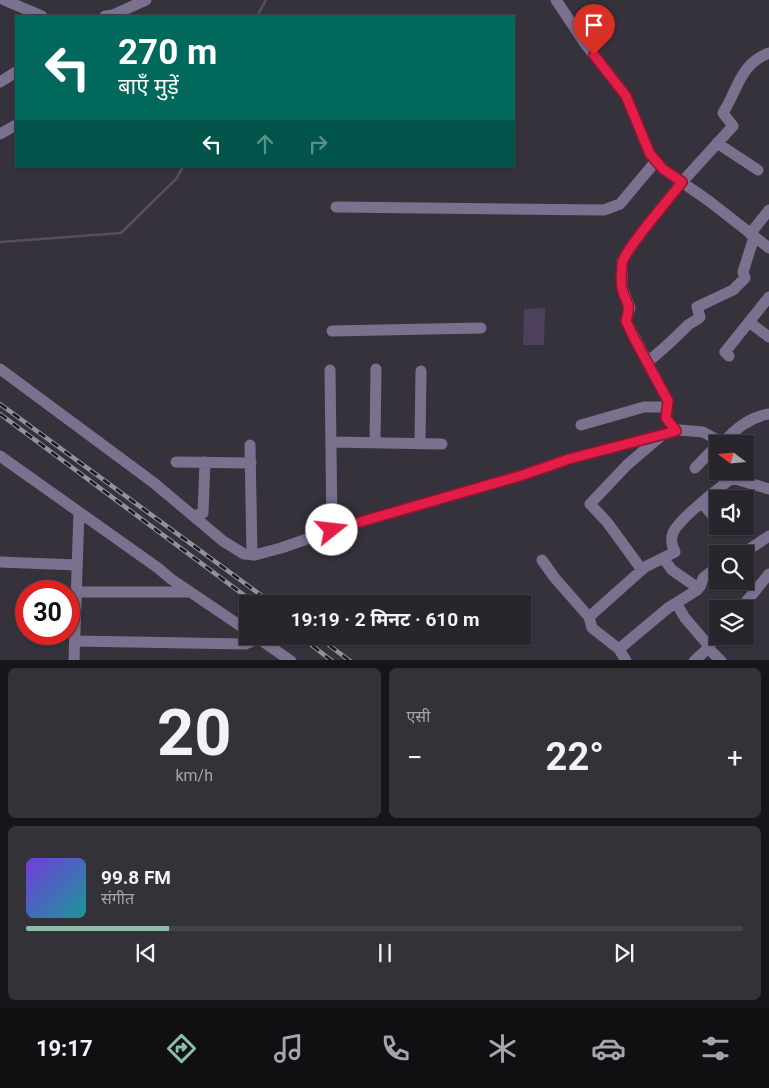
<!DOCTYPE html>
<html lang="hi">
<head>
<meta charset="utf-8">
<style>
	body { margin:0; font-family:Roboto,"Noto Sans Devanagari",sans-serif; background:#343239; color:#f1f3f6; height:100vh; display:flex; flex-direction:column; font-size:19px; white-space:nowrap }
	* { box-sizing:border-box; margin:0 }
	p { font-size:16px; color:#a5a5aa }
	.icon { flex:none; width:28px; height:28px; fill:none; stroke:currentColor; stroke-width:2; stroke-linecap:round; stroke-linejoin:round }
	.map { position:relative; height:660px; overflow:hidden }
	.details { display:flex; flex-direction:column; gap:8px; padding:8px; background:#161519; flex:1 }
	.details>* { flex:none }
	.guide { position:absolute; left:15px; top:15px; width:500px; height:152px; border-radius:0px; box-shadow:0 1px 4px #0004,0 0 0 1px #444349; background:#00695c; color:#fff; overflow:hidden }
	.needle { width:32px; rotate:286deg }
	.tools { position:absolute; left:709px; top:435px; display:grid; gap:10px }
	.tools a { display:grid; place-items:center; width:45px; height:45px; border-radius:0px; background:#28262d; box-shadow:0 1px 4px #0004,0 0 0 1px #444349; font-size:25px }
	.speed { position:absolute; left:15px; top:580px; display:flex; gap:10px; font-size:25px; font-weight:700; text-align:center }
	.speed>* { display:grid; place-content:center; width:65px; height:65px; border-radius:50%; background:#28262d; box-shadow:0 1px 4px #0004,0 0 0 1px #444349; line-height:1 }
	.speed .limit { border:8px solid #d22; background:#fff; color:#111 }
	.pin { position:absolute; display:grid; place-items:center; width:42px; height:42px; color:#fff; margin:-51px -21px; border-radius:50% 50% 50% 0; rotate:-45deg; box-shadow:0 0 5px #0007 }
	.pin .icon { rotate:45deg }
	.me { position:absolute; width:55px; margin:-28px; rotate:74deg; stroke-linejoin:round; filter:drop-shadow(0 0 4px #0008) }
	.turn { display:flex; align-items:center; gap:18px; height:105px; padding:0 20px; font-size:22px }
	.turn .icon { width:65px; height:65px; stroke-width:2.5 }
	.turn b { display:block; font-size:35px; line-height:42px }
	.lanes { display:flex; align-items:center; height:48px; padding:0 20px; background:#0003; justify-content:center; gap:25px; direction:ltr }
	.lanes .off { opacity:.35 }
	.big { font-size:38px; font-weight:700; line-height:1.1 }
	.details .tile { flex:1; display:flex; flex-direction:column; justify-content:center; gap:8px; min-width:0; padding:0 18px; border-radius:8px; background:#343239 }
	.details .dial { align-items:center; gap:0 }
	.dial b { font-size:65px; line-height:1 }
	.song { display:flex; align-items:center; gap:15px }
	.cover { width:60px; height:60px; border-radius:8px; background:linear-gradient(135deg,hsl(260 70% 55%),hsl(180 70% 35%)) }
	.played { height:5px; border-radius:2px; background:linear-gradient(90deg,#8abfa5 20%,#444349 20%) }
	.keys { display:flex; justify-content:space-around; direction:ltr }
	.heat { display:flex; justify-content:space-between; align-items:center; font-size:28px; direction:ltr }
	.details .tiles { flex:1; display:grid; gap:8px; grid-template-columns:1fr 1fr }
	.tile:last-child { grid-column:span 2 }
	.trip { position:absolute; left:239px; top:595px; width:292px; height:50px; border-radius:0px; background:#28262d; box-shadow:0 1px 4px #0004,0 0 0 1px #444349; font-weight:700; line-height:50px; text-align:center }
	.tab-bar { display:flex; height:80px; justify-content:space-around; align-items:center; background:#100f12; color:#a5a5aa }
	.tab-bar .icon { width:35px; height:35px }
	.tab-bar .current { color:#8abfa5 }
	.tab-bar b { font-size:22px; color:#f1f3f6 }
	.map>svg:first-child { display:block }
</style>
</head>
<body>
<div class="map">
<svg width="769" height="661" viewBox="0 0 769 661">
	<rect width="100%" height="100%" fill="#36323c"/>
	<!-- green -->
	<path fill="#4c405c" d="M545,308L544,345H523L524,309Z"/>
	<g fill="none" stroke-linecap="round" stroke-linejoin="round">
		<!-- stream -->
		<path stroke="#574e63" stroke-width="2.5" d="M257,16L266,0
			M0,242L121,233L177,178L183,166"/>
		<!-- minor -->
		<path stroke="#7c708f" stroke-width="11" d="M4,0L42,16
			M556,0L584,42L626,96L650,154L663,169L709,201L769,248
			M105,16L113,15L146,0
			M0,82L16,72
			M0,134L16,125
			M717,143L758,170
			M336,207L604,210L620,204L656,161
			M750,234L769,210
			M749,322L769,337
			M332,331L481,328
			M729,356L725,352L769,297
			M647,362C662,351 674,339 687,326C691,322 696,321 700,317L697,307L733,290L745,278L743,272L754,237
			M0,369L154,483L223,541L244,554L255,555L281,548L330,531L523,475L569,459L662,435
			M330,370L332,530
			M581,425L644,407H667
			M676,431L666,418L668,401L626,321L630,308L622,287V261L643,230L682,182L733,126L723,113C738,89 740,64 769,53
			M331,442L442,444
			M724,442C736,428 750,417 769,414
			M375,443L376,369
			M420,444L421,371
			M250,445L252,555
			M0,456L158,568L171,579L248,631
			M176,462L251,463
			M695,468L718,444
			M702,503L718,522
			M193,516L203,513L205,462
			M742,554L769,536
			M663,558L672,570L698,588
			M542,560L554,577L589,617
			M0,562L77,565
			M642,570L607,522L590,504L627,465L662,435L680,430L703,432L725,444
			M76,592H189
			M676,603L685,618L709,646
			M740,609L769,574
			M255,636L291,661
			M75,641L245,644L258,639
			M708,648L721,661
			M619,649L668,608L697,590L701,585L703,578L718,566
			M74,661L79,512
			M626,661L619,649L592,628L589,617L645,567L675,552C672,546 670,540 673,533C678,520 719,488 732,478L769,489
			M694,661L705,651L718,635"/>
		<defs>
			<path id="rail" d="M0,404L273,604
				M0,414L256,604
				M300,636L332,661
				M317,636L350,661"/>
		</defs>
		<!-- rail casing -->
		<use href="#rail" stroke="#94919a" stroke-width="4.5"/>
		<!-- rail -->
		<use href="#rail" stroke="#1c1a1f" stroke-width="2.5" stroke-dasharray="8" stroke-linecap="butt"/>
	</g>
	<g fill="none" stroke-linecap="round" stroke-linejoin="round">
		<defs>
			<path id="route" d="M332,530L523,475L569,459L676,431L666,418L668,401L634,338L626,321C632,301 625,304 622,288C620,281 622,271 622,264C623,251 672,196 682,182L663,169L650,154L626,96L594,55"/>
		</defs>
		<!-- route casing -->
		<use href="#route" stroke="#92132f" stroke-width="12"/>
		<!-- route -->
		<use href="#route" stroke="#e11d48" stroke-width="9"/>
	</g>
</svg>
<div class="tools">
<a><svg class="needle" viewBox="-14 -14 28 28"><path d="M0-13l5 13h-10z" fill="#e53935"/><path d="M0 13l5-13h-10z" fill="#a5a5aa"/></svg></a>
<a><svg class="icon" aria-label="sound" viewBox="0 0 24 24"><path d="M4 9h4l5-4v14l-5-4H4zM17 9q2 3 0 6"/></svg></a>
<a><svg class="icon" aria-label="search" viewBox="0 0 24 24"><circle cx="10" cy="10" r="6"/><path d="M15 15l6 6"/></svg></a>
<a><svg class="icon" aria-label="layers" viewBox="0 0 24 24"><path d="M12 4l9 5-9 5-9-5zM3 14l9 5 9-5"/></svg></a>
</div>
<div class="speed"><div class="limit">30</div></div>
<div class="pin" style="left:594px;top:55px;background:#d93025"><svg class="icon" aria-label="arrive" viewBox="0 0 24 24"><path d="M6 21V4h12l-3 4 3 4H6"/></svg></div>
<svg class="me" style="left:332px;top:530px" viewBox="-20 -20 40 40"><circle r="19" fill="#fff"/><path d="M0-13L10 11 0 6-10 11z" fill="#e11d48"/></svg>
<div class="trip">19:19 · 2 मिनट · 610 m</div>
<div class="guide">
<div class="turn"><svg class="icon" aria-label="left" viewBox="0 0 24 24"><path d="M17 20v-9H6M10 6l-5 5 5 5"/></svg><div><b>270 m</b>बाएँ मुड़ें</div></div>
<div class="lanes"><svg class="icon" aria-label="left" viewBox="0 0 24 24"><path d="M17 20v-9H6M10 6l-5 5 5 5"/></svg><svg class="icon off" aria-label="ahead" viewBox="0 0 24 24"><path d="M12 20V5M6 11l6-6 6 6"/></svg><svg class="icon off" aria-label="right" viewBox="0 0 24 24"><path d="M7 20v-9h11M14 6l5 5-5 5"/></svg></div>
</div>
</div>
<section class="details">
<div class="tiles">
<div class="tile dial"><b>20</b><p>km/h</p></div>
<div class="tile"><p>एसी</p>
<div class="heat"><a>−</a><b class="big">22°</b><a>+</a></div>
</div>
<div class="tile">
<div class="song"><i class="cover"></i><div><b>99.8 FM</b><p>संगीत</p></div></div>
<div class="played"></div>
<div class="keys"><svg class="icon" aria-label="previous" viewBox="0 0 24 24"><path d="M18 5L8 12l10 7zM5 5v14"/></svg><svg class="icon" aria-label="pause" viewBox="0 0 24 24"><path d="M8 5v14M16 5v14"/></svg><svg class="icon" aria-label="next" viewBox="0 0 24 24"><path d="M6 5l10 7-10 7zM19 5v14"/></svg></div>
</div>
</div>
</section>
<nav class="tab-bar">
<b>19:17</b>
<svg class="icon current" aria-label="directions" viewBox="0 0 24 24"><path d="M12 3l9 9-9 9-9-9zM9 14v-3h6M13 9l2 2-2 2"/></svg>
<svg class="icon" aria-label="music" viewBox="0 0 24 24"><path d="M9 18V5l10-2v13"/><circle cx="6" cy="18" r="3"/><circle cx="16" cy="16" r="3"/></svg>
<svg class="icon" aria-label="phone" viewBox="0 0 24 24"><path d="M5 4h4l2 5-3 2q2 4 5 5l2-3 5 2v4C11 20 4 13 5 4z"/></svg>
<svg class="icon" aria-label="climate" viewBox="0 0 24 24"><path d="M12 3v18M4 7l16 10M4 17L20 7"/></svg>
<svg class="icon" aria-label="car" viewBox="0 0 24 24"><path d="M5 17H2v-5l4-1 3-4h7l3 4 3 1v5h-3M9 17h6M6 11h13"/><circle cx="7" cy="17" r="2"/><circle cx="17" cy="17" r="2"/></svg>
<svg class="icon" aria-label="filters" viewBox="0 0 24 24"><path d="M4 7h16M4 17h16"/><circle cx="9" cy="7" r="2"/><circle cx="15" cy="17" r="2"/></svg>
</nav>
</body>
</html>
